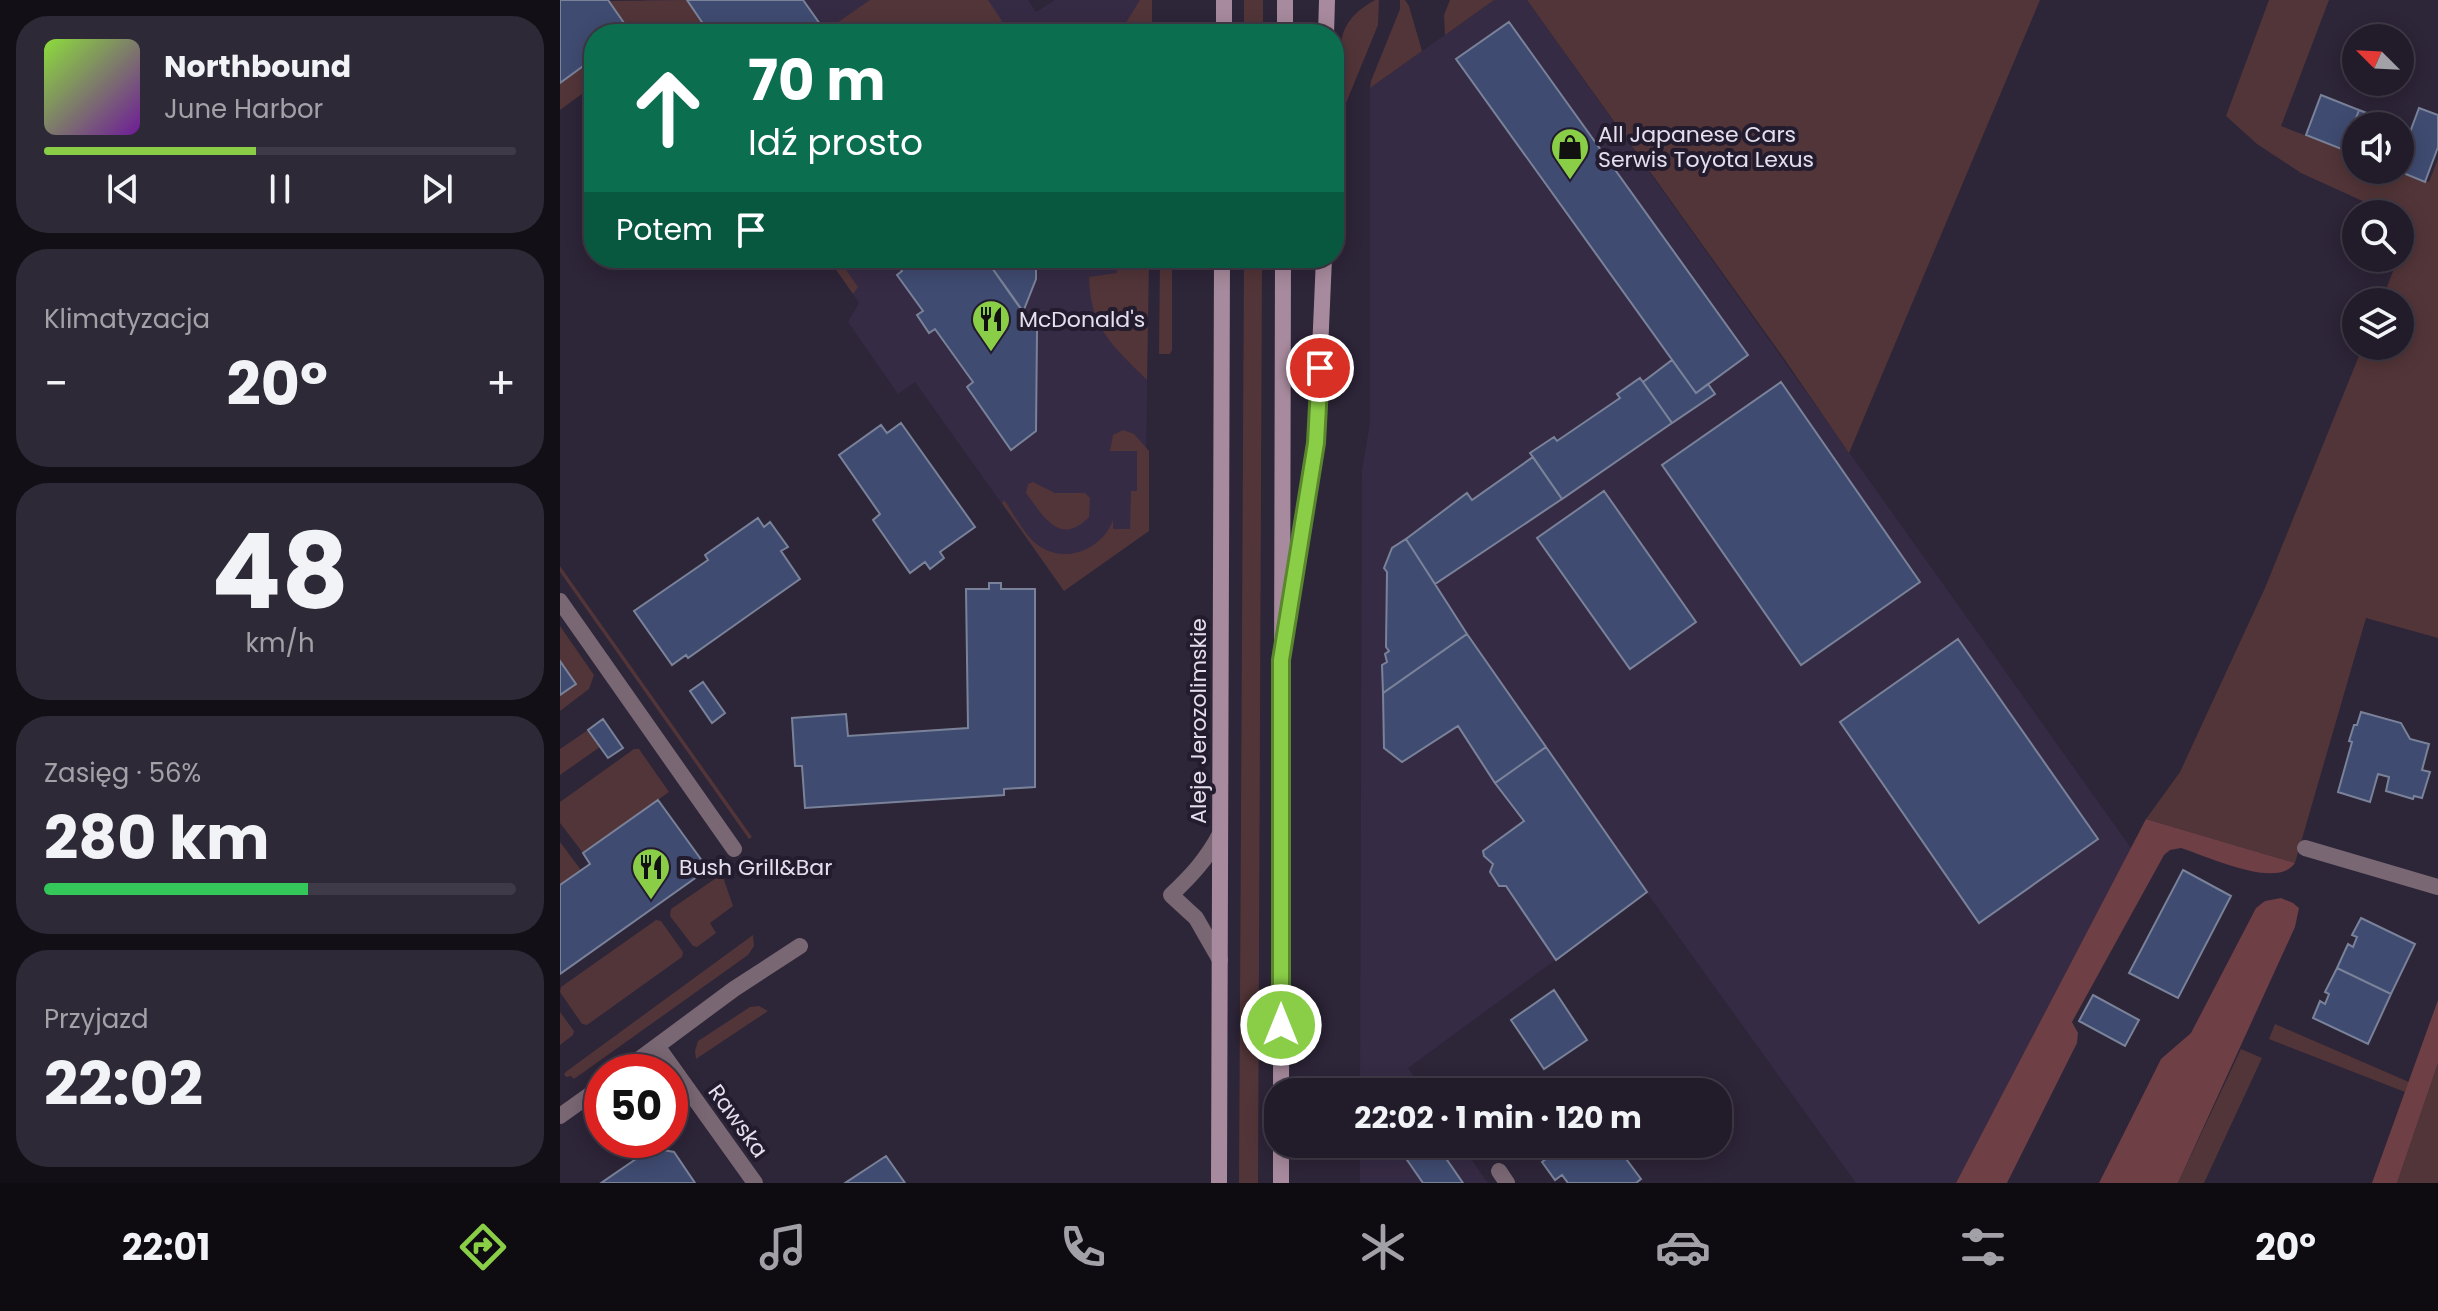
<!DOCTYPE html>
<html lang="pl">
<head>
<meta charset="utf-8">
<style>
	body { margin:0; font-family:Poppins,sans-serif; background:#2e2936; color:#f1f3f6; height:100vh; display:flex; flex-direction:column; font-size:30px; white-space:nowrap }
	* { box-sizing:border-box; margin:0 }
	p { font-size:26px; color:#a2a1a8 }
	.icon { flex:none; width:44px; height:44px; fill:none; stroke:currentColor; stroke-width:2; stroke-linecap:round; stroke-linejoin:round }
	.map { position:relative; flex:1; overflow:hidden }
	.side { display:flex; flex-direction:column; gap:16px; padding:16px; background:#130f17; width:560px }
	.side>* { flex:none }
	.banner { position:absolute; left:24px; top:24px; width:760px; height:244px; border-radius:32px; box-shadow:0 4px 20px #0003,0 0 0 2px #3f3a47; background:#0b6e4f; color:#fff; overflow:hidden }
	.needle { width:52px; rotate:294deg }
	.controls { position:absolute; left:1782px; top:24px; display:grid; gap:16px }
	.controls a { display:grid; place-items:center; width:72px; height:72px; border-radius:50%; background:#221c2a; box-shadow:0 4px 20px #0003,0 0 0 2px #3f3a47; font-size:40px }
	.speed { position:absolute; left:24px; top:1054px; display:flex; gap:16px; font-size:40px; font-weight:700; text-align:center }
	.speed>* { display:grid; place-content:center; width:104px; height:104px; border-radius:50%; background:#221c2a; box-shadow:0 4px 20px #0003,0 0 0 2px #3f3a47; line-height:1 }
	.speed .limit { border:12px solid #d22; background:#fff; color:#111 }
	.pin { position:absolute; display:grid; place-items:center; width:68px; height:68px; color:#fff; margin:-34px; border:4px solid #fff; border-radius:50%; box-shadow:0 2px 8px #0007 }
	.me { position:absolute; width:88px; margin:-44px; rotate:0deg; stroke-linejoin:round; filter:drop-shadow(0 0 6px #0008) }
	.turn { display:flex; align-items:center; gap:28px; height:168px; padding:0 32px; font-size:36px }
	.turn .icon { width:104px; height:104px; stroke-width:2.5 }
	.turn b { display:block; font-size:56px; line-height:68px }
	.then { display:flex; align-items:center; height:76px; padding:0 32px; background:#0003; gap:16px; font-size:30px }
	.big { font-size:60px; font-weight:700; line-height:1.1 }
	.side .widget { flex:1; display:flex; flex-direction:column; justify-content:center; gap:12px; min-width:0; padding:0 28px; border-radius:32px; background:#2e2936 }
	.side .dial { align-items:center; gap:0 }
	.dial b { font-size:104px; line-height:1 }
	.song { display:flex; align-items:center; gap:24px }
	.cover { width:96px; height:96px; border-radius:12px; background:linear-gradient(135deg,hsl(90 70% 55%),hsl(280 70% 35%)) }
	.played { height:8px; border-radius:4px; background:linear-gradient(90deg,#8ace47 45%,#3f3a47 45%) }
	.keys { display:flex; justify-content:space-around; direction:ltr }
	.heat { display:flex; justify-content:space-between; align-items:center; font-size:44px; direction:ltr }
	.charge { height:12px; border-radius:6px; background:linear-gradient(90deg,#34c759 56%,#3f3a47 0) }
	.trip { position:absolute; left:704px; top:1078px; width:468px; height:80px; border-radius:32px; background:#221c2a; box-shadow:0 4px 20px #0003,0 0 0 2px #3f3a47; font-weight:700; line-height:80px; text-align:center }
	.tab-bar { display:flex; height:128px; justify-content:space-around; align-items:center; background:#0e0b11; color:#a2a1a8 }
	.tab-bar .icon { width:56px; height:56px }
	.tab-bar .selected { color:#8ace47 }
	.tab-bar b { font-size:36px; color:#f1f3f6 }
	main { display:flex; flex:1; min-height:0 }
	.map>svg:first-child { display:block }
</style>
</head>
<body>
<main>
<section class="side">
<div class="widget">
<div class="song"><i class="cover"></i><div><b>Northbound</b><p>June Harbor</p></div></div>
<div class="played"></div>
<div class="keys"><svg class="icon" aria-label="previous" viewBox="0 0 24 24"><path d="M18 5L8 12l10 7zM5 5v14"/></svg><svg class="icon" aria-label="pause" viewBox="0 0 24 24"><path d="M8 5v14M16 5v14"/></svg><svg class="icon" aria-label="next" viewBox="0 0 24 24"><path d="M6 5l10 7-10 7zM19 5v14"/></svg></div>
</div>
<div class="widget"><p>Klimatyzacja</p>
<div class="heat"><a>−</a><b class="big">20°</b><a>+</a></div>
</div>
<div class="widget dial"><b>48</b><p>km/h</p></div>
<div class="widget"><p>Zasięg · 56%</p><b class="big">280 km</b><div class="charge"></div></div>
<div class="widget"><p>Przyjazd</p><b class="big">22:02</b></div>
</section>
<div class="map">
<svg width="1878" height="1183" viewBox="0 0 1878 1183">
	<rect width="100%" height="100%" fill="#2d2538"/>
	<!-- built -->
	<path fill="#362b44" d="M85,0H468L476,12L495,0H592V34H109Z
		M934,0H967L1571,848L1396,1183H1296L1087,893L848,1068L864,1092H800L802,470L810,423V88Z
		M268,258H589L585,532L504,591L355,382L338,394L288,322L299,303Z
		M800,1144H900L928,1183H800Z"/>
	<!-- green -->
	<path fill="#523538" d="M127,0L150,34H69L48,1Z
		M310,0H428L442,21L424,34H261Z
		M580,0H592V34H559Z
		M684,0H703V34H684Z
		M815,0H819L818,25L786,103L780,64L783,61C776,32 790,14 815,0Z
		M840,0H845L849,6L862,51L810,88L811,81L840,9Z
		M890,0H934L885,35L884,15Z
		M967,0H1480L1289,453L1225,360Z
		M1709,0H1769L1721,126L1796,155V170H1836L1869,182L1878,159V638L1806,618L1735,863L1586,819L1620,772L1705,588L1803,346H1840V302H1821L1852,223L1840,218V214H1831L1741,173L1697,144L1666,116Z
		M34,51V85L0,110V83L30,62L27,57Z
		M268,258H278L298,287L293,294Z
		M558,258H589L587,380C553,346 530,328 529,277L557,273Z
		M600,258H612V350L610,354H599Z
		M684,258H702L698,1183H679Z
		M563,430L574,434L589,451V531L504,591L442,503L444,500C454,514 465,536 479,546C507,565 543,548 553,520V529H570L571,491H577V451H550L553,435Z
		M473,482L495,493H525L530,498L529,517C500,547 483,516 466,493L468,484Z
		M0,566L192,837L189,839L0,572Z
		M0,626L34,675L29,689L0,711V695L16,684L0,661Z
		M28,730L40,747L0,775V749Z
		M74,749H79L109,792L23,853L0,823V802Z
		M0,842L21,870L0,885Z
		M162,874L173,906L150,923L156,933L137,947L133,946L110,916L111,909Z
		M96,920L101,921L123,952L122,957L27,1025L22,1024L0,992L1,987Z
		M193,935L194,946L188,955L14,1079L11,1076L6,1077L4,1074L7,1071Z
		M199,1006L208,1011L136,1059L135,1051L138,1041L190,1007Z
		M0,1012L14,1031L13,1035L0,1045Z
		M1715,1024L1849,1082L1845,1092L1709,1039Z
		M1681,1049L1702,1058L1644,1183H1618Z
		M1878,1063V1183H1837Z"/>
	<!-- forest -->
	<path fill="#6e3f45" d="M1586,819L1735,863C1717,890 1647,856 1621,848L1610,850L1604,855L1512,1022L1518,1033L1517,1043L1447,1183H1396Z
		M1721,898L1733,903L1739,908L1735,927L1618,1183H1539L1601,1059L1631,1033L1696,908L1705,901Z
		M1878,1000V1063L1837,1183H1812Z"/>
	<!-- building -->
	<path fill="#3f4b71" stroke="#7a8299" stroke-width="2" d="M0,0H48L71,33L34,34V51L27,57L30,61L0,83Z
		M127,0H243L265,31L261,34H150Z
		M949,22L1188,355L1136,393L896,59Z
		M1761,95L1799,110L1784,150L1746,135Z
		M1859,108L1878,115V147L1865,182L1836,170H1840V159Z
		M1799,110L1840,126H1796V155L1784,150Z
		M1840,126L1851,130L1840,159Z
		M333,258H425L477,331L476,431L451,450L407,387L413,382L375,329L369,333L357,315L363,311L337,275L342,271Z
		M425,258H476V279L463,312Z
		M1112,360L1136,393L1148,384L1155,394L1112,423L1083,382Z
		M1080,378L1112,423L1002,499L970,453L994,437L997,441L1060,398L1057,394Z
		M1221,382L1360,582L1241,665L1102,465Z
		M341,423L415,527L380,552L384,558L370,569L365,562L350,573L313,520L320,514L279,455L321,425L327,433Z
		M973,457L1002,499L875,584L846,539L907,493L912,500Z
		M1044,491L1136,622L1070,669L977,538Z
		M198,518L204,527L210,522L228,547L221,551L240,579L128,658L126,655L112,665L74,611L148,560L145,555Z
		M846,539L907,634L823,693L822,665L827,662L825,654L829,651L826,647L827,572L824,568L832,548Z
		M429,583H441V589H475V787L444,789V795L245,808L242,766H235L232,718L286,714L288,736L408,728L406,589H429Z
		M907,634L986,747L935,783L898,726L842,762L824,748L823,693Z
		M1398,639L1538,839L1419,923L1280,722Z
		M0,661L16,684L0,695Z
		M143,682L165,713L152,723L130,691Z
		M1801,712L1841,723L1850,739L1869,744L1862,770L1870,772L1862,798L1854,796L1853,799L1826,791L1829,777L1818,774L1810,802L1778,792L1792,742L1789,741L1794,725H1797Z
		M43,719L63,748L48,758L28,730Z
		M986,747L1087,892L996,960L946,886H939L930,872L933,864L924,856L923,851L964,821L935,783Z
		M98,800L148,869L0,974V885L30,864L23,853Z
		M1623,870L1671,896L1618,998L1569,973Z
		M1801,918L1855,944L1831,994L1777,968L1788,944L1793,947L1797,937L1792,935Z
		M1777,968L1831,994L1808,1044L1753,1018L1760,1001L1765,1004L1769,994L1765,992Z
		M994,990L1027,1040L984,1069L951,1020Z
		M1533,995L1579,1020L1565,1046L1519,1021Z
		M836,1144H876L903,1183H863Z
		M1006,1144H1055L1081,1179L1076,1183H1008L1002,1175L995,1180L982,1162Z
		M92,1148L114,1152L135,1183H41Z
		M326,1156L345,1183H285Z"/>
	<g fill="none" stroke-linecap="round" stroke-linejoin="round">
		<!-- street -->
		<path stroke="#796773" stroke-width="16" d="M0,601L174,849
			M1745,848L1878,887
			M660,960L636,918L611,895C631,876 647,859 660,834
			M97,1046L195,1183
			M62,1072L174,989L240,946
			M0,1116L42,1086
			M939,1171L947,1183"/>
		<!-- secondary -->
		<path stroke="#a78a9d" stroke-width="16" d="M664,34V0
			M725,34V0
			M766,34L767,0
			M729,607L756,443L764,258
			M721,1092L723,258
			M721,1144V1183
			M659,1183L662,258"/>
	</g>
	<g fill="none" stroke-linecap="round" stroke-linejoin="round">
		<defs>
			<path id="route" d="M721,1025V660L756,443L760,368"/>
		</defs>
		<!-- route casing -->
		<use href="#route" stroke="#5a862e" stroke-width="20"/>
		<!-- route -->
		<use href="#route" stroke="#8ace47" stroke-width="14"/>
	</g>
	<!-- icons -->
	<defs>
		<symbol id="shop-pin" viewBox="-11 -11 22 30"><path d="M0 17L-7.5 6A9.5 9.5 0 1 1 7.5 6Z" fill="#8ace47" stroke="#231b2e"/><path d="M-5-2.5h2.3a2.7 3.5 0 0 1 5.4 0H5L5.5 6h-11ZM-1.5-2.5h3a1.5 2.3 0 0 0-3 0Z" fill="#111"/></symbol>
		<symbol id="restaurant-pin" viewBox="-11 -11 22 30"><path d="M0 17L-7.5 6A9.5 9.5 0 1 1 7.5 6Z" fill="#8ace47" stroke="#231b2e"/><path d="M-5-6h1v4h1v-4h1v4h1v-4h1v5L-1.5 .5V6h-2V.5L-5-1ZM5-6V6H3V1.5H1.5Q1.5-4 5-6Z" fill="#111"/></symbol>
	</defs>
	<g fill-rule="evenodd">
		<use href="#shop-pin" x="988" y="125" width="44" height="60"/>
		<use href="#restaurant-pin" x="409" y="297" width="44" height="60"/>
		<use href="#restaurant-pin" x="69" y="845" width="44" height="60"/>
	</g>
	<g text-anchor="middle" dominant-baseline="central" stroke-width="8" stroke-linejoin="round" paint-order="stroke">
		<!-- poi labels -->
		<g font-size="22" fill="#e4dfec" stroke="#231b2e" text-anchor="start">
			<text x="1038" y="134">All Japanese Cars<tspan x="1038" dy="25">Serwis Toyota Lexus</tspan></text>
			<text x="459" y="319">McDonald's</text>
			<text x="119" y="867">Bush Grill&amp;Bar</text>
		</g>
		<!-- street labels -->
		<g font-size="22" fill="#e4dfec" stroke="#231b2e">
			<text transform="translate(638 721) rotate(-90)">Aleje Jerozolimskie</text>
			<text transform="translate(178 1121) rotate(54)">Rawska</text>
		</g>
	</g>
</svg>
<div class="controls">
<a><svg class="needle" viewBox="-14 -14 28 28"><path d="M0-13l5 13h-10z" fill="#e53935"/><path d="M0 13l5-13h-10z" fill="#a2a1a8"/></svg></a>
<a><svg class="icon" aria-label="sound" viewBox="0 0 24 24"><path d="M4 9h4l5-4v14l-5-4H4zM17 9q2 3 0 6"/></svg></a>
<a><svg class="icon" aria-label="search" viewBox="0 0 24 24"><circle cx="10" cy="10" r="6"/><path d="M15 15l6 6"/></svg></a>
<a><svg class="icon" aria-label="layers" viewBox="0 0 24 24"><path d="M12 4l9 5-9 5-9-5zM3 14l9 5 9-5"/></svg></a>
</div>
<div class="speed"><div class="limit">50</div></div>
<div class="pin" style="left:760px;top:368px;background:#d93025"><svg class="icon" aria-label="arrive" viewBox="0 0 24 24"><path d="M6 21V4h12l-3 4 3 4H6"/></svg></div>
<svg class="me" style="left:721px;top:1025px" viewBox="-20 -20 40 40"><circle r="17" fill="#8ace47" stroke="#fff" stroke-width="3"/><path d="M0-11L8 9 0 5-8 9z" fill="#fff"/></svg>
<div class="trip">22:02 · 1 min · 120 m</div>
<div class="banner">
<div class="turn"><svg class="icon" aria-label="ahead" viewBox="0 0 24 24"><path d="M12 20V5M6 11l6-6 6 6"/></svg><div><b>70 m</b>Idź prosto</div></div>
<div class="then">Potem<svg class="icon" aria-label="arrive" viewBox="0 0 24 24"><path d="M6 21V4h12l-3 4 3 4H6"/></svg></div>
</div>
</div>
</main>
<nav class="tab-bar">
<b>22:01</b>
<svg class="icon selected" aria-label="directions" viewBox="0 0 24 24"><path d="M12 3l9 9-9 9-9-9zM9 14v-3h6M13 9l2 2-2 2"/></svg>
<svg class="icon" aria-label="music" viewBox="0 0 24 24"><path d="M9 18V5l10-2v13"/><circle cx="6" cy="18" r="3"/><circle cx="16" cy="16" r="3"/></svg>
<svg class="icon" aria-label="phone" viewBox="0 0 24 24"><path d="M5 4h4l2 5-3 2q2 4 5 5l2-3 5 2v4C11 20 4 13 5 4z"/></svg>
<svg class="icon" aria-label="climate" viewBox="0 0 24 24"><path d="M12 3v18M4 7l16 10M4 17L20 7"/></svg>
<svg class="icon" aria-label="car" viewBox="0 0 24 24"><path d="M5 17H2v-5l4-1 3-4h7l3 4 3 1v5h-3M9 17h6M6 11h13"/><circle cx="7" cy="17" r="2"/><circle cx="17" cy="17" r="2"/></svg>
<svg class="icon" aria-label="filters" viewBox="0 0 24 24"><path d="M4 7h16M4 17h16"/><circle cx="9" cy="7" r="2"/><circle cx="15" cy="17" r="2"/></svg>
<b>20°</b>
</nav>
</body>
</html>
